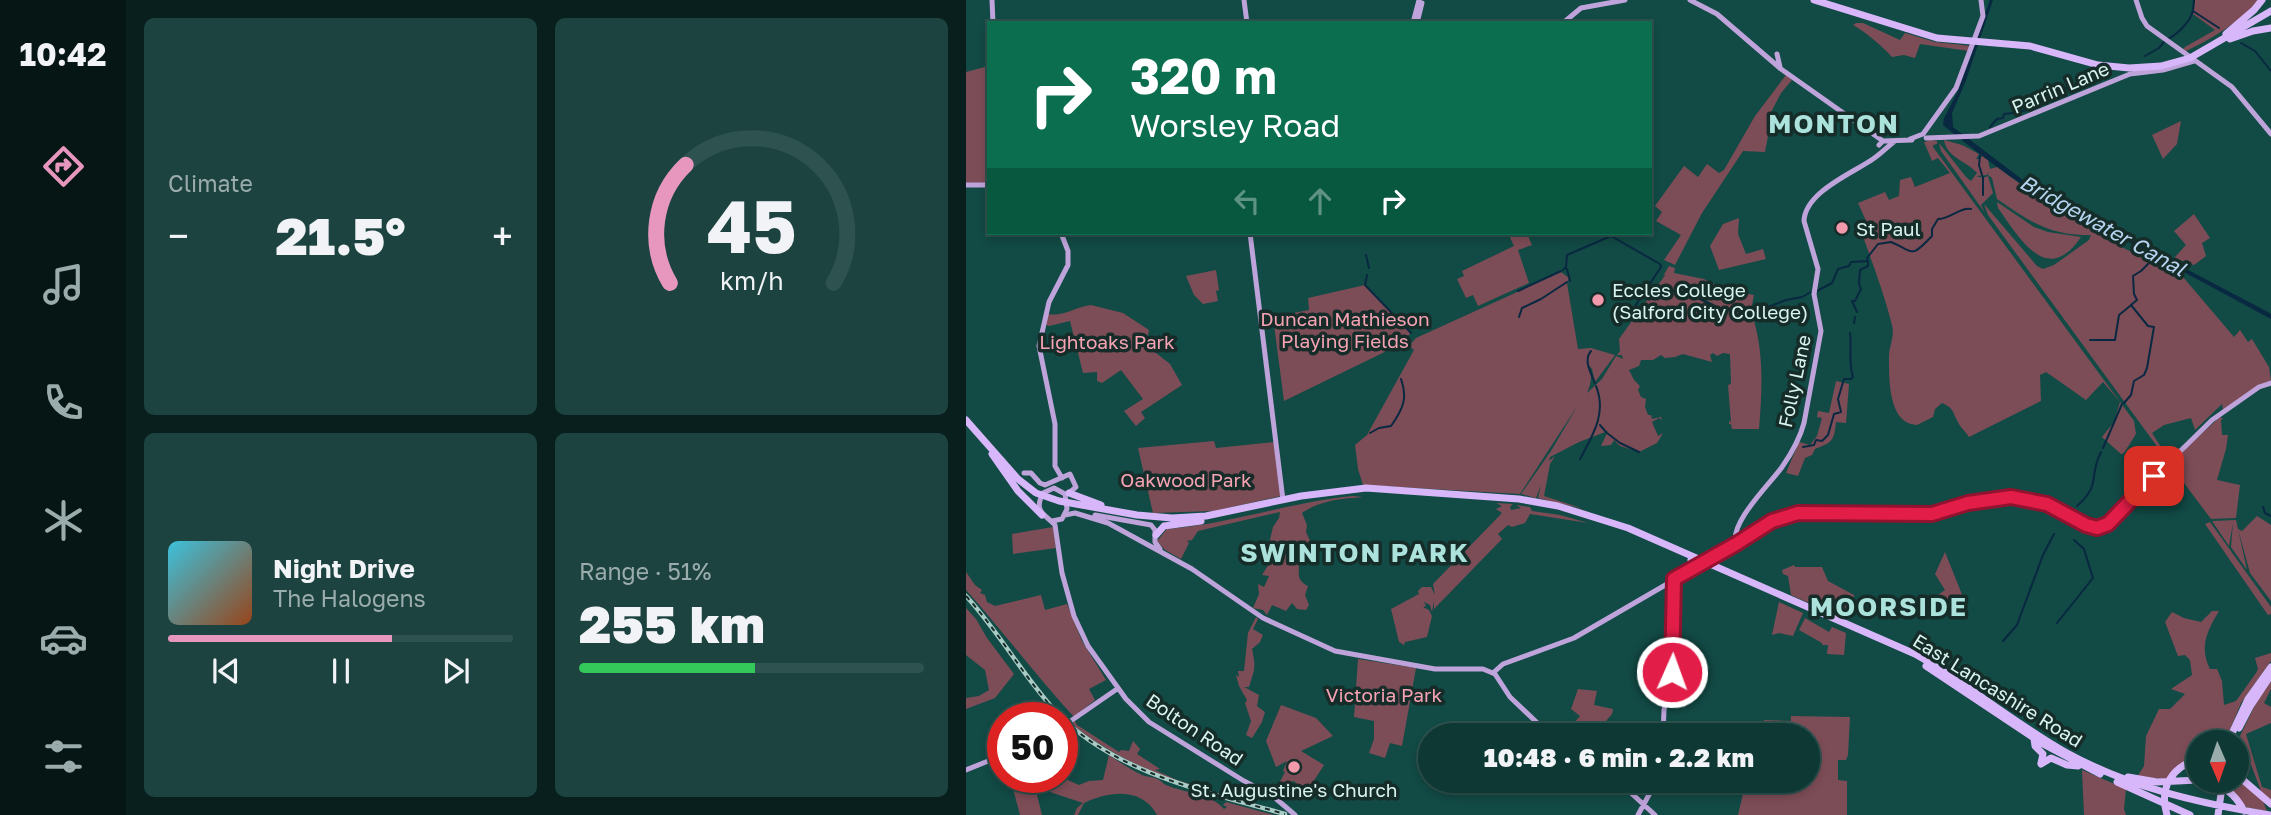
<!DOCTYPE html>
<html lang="en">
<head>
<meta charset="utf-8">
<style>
	body { margin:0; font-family:"Golos Text",sans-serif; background:#1c4340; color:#f1f3f6; height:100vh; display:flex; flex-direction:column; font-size:26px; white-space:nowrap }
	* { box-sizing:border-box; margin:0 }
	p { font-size:23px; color:#9bacac }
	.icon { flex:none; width:38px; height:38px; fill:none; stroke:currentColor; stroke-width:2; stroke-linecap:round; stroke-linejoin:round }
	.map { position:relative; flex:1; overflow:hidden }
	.panel { display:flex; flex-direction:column; gap:18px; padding:18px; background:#081f1d; width:840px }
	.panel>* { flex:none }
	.top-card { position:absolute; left:21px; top:21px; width:665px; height:214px; border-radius:0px; box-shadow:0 4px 10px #0003,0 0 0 2px #2e524f; background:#0b6e4f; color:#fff; overflow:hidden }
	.needle { width:46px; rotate:178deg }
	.tools { position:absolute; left:1220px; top:730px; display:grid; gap:14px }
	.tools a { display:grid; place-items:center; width:63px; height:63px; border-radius:50%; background:#0e3834; box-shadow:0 4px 10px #0003,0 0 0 2px #2e524f; font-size:35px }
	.speed { position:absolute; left:21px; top:702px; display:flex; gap:14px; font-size:35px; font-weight:700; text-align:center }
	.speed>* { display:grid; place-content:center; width:91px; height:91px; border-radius:50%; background:#0e3834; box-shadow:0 4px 10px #0003,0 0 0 2px #2e524f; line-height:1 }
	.speed .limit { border:10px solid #d22; background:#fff; color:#111 }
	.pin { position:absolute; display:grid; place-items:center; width:60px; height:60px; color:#fff; margin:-30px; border-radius:14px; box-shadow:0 4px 10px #0006 }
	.me { position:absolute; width:77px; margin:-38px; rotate:2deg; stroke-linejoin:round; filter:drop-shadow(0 0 5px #0008) }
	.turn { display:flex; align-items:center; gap:24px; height:147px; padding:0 28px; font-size:32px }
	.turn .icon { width:91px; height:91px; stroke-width:2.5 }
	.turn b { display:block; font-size:49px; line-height:60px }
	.lanes { display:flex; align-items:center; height:66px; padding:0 28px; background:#0003; justify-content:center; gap:35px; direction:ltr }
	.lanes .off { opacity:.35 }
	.big { font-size:52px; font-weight:800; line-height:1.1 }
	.panel .widget { flex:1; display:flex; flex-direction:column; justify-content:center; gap:10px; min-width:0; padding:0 24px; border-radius:10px; background:#1c4340 }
	.panel .dial { align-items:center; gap:0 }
	.dial svg { height:182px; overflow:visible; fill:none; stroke:#2e524f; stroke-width:7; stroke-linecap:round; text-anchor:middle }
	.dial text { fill:#f1f3f6; stroke:none }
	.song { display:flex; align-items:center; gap:21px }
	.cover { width:84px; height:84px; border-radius:10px; background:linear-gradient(135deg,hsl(190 70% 55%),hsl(20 70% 35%)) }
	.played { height:7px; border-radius:4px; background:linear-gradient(90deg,#e797bd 65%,#2e524f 65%) }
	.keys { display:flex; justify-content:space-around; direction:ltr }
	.heat { display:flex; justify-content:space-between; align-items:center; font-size:38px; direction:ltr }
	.charge { height:10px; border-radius:5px; background:linear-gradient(90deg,#34c759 51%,#2e524f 0) }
	.panel .tiles { flex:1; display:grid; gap:18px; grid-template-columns:repeat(2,1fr) }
	.trip { position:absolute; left:452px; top:723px; width:402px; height:70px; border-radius:35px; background:#0e3834; box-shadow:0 4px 10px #0003,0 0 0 2px #2e524f; font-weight:800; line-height:70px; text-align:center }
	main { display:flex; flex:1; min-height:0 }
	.tabs { display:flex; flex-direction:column; width:126px; justify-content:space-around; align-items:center; background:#061615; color:#9bacac }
	.tabs .icon { width:49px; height:49px }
	.tabs .on { color:#e797bd }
	.tabs b { font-size:32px; color:#f1f3f6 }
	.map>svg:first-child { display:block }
</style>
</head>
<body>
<main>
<nav class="tabs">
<b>10:42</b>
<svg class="icon on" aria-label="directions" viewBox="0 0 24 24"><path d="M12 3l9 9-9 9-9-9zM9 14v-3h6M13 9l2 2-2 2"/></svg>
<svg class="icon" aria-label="music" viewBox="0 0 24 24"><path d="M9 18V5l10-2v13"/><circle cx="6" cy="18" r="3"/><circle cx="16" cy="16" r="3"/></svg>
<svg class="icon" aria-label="phone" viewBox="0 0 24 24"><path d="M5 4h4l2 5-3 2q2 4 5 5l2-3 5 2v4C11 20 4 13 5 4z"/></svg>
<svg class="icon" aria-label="climate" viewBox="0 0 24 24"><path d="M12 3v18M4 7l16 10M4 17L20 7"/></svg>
<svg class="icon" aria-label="car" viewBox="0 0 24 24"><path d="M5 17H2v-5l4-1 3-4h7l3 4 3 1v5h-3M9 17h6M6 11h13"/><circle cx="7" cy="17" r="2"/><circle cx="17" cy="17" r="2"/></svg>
<svg class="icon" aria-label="filters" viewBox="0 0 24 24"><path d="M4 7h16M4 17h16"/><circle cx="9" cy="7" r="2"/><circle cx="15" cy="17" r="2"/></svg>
</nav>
<section class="panel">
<div class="tiles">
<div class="widget"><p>Climate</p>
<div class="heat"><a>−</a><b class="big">21.5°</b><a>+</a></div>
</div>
<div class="widget dial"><svg viewBox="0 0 100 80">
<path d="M14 69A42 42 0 1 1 86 69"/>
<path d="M14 69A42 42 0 0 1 21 17" stroke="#e797bd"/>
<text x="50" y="56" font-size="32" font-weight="700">45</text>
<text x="50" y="72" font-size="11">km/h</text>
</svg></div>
<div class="widget">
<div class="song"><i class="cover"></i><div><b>Night Drive</b><p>The Halogens</p></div></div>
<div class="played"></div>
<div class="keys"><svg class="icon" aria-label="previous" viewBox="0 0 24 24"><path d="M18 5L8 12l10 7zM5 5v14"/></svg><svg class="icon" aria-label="pause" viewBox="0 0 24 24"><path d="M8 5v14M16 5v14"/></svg><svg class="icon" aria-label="next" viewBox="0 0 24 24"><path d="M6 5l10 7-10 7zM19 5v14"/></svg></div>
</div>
<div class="widget"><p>Range · 51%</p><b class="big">255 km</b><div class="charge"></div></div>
</div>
</section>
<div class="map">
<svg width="1305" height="815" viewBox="0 0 1305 815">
	<rect width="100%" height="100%" fill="#124a45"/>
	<!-- green -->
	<path fill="#7d4d57" d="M1229,0H1293C1273,23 1245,39 1218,52L1216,51L1219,47L1249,30L1227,14Z
		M890,23H897L934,40L939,33L969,42L1005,46L1003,51L954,44L949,58L938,55L926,57C916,46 901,33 887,25Z
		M23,66V183L0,184V72Z
		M820,75L826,80L815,93L802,118L805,120L799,152L777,151L736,213L709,265L698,260L715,235L690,221L696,212L689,206L718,166L732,177L741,164L753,173L758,170L789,116Z
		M1215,121L1211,144L1197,159L1186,135Z
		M964,140L971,141V144L967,145V147L1168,421L1170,434L1158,453L1155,454L1136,437L1148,422L1154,402L1137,382L1120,400L1080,372L1074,375L1075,401L1003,437C1000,432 994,427 992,422C986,412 989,409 976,403L969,409L967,417L951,425C922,424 923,379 923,357C923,346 929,336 926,325C918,293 906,262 895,231L901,223L892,203L919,192L923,200L933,196L934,180L945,177L949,187L984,173L972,158L966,161L958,142Z
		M978,140L996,145L1013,154L1010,159H1014L1016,156L1022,160L1024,169L1031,167L1065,192L1129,227L1137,238L1217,277L1268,337L1274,330L1282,342L1286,339L1303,367L1305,381L1257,410L1256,404L1229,430L1225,418L1198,425L1186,433L1202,458L1201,460L1022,215L1018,204L1071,266L1077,269L1088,265L1123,240L1125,235C1082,235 1065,222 1031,199L1026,178L1022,175L1023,171L1021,175L1010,176L1017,178L1022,176L1027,193L1015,205L1019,213L975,151L973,143L1000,177L1005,181L1011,173C1001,161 981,158 978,140Z
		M1031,202L1068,227L1082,232L1115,237C1081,287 1054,239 1032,208Z
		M1228,214L1244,238L1236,243L1240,256L1228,265L1211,259L1209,257L1220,245L1208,231Z
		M773,218L772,234L780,254L797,249L800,259L753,270L744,246L757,224Z
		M542,233H569L562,236L566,245L552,250L563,283L512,306L507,295L500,298L491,279L498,276L496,271L548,246Z
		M703,266L709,268L708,273L738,279L759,290L788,295L785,310C767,312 750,309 736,296L734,298C748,308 763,313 783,313L782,318L788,321C798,355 796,393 793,429H766L765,424H763V421L765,422L762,385L765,384L764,354L757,353L751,356L747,353L744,355L746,362L717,354L709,357L710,366L709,357L699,358L695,355L687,360H675L673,366L663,370L668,380L674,386L672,390L675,397L680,399L679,407L682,415H685L686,419L695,417L696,420L693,418L686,422L692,436L697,433L691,443L673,452L654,446L648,440L645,445L635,446L642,431L613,442L584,457L583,461L589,456L584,464L578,496L618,509L572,498L575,485L570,498L555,494L585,451L612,405L554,494L397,485L392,469L389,445L401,435L448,350L443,346L450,338L595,272L603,278L601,283L612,349L625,348L649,355L629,382L626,369L620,362C627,374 626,381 621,393L636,379L650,356L657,359L656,355H651L654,351L653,339L700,274L697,276Z
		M250,270L253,290L250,291L252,301L237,304L228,295L220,276Z
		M399,285L445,333L431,346L318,401L307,317L343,310L342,298Z
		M125,305L157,313L183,330L180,345L204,364L216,385L175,412L179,418L170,426L158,411L177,399L155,370L136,383L131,381V372L117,373L104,321L83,326L78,324L81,314C99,317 108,307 125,305Z
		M870,381L883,384L880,423L870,422C868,442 866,442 849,449L846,455L839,458L832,476L820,473L833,442L844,445L851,436L856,418L851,417L852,411L863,413Z
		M1254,417L1257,419L1255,420L1256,435H1262L1260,449L1251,480L1274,485L1270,518L1245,519L1203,463Z
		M248,441L250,448L309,442L315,496L248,511L187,513L172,448Z
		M387,496L397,497C374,499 355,500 336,513L341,525L340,532L346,545L336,551L337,558L332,561C335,572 328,579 342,586L339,595L343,605L340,610L331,609L326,603L320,611L306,605L301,615L297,610L287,608L293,594L292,584L298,587L303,576L296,575L305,561L300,557L307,527L313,518L314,512L232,531L226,540L221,541L223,543L215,559L199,550L191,541L201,529C264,524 324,502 387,496Z
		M530,503L547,504L544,507L545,510L555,508L550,505L564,507L566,511L594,515L622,523L564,514L559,523L546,527L542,525L532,534L536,539L468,609V601L466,612L464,605L458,602L460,606L457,607L463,610L466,616L461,637L439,642L438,645L433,642L425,609L453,594L452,591L456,587H465L469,595L467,584L536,513L530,509L536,506Z
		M1291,516L1305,525V601L1284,573L1272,529L1276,531Z
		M1270,520L1281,570L1265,547L1267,523L1263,546L1246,521Z
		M1244,522L1305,607V614L1302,615L1239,524Z
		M87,527L90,548L47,554L46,534Z
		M979,552L997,597L971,615L962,602L979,590L969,574Z
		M828,565L829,567H856L862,581L888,595L887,611L881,610L878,615L865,610L863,612L825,595L822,576L817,574L816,570Z
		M0,572L9,585L16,590L14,593L19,595L21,602L29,606L75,595L79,610L101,604L116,641L140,680L123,689L129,700L108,717C70,676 37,631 0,590Z
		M813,602L837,613L827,636L813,633L806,635Z
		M0,608L10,619L21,638L48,674L29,698L0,709V698L13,696L23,690L19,670L0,655Z
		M1246,611H1253C1241,631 1233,647 1244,669H1251L1256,681L1258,705L1270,701L1290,673L1292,669L1289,658L1305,653V661L1275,703L1259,742H1232V758L1201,779L1171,777L1178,766L1180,736L1193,709H1204L1219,694L1205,689L1226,675L1224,660L1219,655L1212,656L1199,622L1206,612L1218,618L1235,622Z
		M290,617L292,619L287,629L297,635L294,642L286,649C290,668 289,668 283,687H278L293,695L291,706L299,712L296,722L286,738L280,735L285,721L279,703L281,700L273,686L270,675L273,677L272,671H278L282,633Z
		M839,618L863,632L866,627L880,633L878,655L861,654L862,645H856V643L833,630Z
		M392,659L450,668L436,746L424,743L419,758L403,753L408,739V721L388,717Z
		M1305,681V689L1298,703L1305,707V723L1280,734L1296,787L1305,790V802L1297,796L1274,736L1291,701Z
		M612,689L631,691L628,705L647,709L646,714L628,735H618L606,725L614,716L605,709Z
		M315,705L350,718L367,736L335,751L358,765L342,790H337L328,781L324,782L311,796L308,793L319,772L317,771L321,761L310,767L300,741Z
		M825,716L884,717L882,755L880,760H872V780L881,781V815H772L780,781L842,780V735H794L796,730L794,729L798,720L825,721Z
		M109,721L111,725L153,752L155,750L163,751L167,741L174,749L171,754L194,769L189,770L211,780L261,796C221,793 135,751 105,723Z
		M143,755C153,762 164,769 176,775C181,777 187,777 191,779C196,781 196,783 200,785C221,794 243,792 258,809L261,807L257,805L260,802L308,815H191C176,787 143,791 118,803L112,815H108L111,808L117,803L75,789V777H95L113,785L123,781L137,780Z
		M1116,770L1160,789L1158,809L1160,815H1118Z
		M44,777H72L70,791L76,815H54Z
		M1271,777L1297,801L1301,811L1279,807L1257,784L1258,781L1270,780Z"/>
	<!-- water -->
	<path fill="#092841" d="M1024,0H1027L999,83L986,113L987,127L1070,190L1300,311L1305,314V319L1116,217C1073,201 1014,155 977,125L978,118L991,93Z"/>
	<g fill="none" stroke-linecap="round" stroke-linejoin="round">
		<!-- stream -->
		<path stroke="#092841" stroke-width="2" d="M1228,0L1227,11L1253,28
			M1202,39C1212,34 1225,21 1227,10
			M1275,43L1289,51L1305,71
			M1179,56L1193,48L1198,42
			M1132,78L1136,76
			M1024,127L1031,119L1037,118L1038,114C1058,113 1091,102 1102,86H1109L1114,76L1122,82L1128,80
			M1014,156L1013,165L1016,175
			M1017,195V177
			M398,235L399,233
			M400,255L403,268
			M1186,259L1187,258
			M601,269L604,281
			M597,270L600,267L601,255L645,236L694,264L695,267L664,314
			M401,275L399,285L445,333
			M695,288L701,285L707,291L720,292L752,308L789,312L820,300L836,297L845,292
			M552,291L595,271
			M851,291L866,283L872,269L883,266L885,262L902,261L901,258L912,244L925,242C949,252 944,259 966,236V229L972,219C985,219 993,207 1005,209
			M891,312L886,301H889L895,289L893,284L894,270L902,266V262
			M553,317L556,308L575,299L601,282
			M888,323L889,317
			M1124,340H1149L1153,315L1164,306
			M625,351C617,360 625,373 629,383
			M1158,403L1165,395L1168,381L1178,375L1181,368L1188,327L1182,326L1165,305L1171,300L1168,294L1167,276L1175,271L1185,261
			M634,425L640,432
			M404,433L413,428L425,426C437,409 442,398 435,379
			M641,433L654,443L673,452
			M837,447L848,445L850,440L856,441L862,435L868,414L875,412L872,399L878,379H885L887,377C882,363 886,346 884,333
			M1137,448L1156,404
			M614,459C627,435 641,413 630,386
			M1111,506C1136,484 1122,477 1135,452
			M1297,507L1299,513L1305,516
			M1091,623L1127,578L1118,549L1108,540
			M1037,641L1051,625L1077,555L1088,534"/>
		<!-- major -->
		<path stroke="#bfa4db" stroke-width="5" d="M26,0L27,23
			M278,0L281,23
			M724,0L751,14L815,69L917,141
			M1170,0L1176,18L1181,26L1266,87L1305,134
			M447,23L453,0
			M451,23L456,3
			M597,23L615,8L659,0
			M811,54L814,67
			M960,138L1013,136L1164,74L1197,70L1228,61
			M944,139L957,134L990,88L1017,16L1015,0
			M913,145L917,141L946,140
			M0,185H23
			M95,233L102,251V265L83,302L73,346L89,424V466L96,478
			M284,233L317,500
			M58,473H65L74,483L79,485L104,474L110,487L104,492
			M99,515L109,513L142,523L226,569L297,618L369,651L469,669H517L529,674L544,697L584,735
			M129,515L185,525L189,530V542L194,549
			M86,521L96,519L101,509L99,494L88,488L77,493C67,512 79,514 89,525L96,573L108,616L122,646L160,699L183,722L278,781L308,797L329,815
			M770,544C763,523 804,484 816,467C825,454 834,438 838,423L855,331L848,294L852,269L838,221C839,192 887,173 907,159C916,153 921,147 929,141
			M527,673L537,664L608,638L770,544L803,522L823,514L850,512L966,514L1002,503L1045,497L1081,504L1120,525L1137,527L1246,420L1293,387L1305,383
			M96,727L151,689
			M697,735L698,710L706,673L708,579
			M0,770L37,755
			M651,780L689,815
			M672,815L691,780"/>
		<!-- highway -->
		<path stroke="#d7b7f9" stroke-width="7" d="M848,0L971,38L1064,46L1132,65L1163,68L1195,66L1224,58L1305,11
			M1260,34L1288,10L1296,0
			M1264,39L1287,31L1305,28
			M0,420L52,479L70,493L93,501L171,515L206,518L240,516L335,496L400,488L553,499L592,506L662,528L949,654C1002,684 1048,723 1101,753C1165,788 1233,803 1304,815
			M26,454L52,491L76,515
			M103,493L135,505
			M190,535L198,526L235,521
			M725,560L727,565L725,570
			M960,666L1077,744L1134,774
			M1273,728L1285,705L1305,675
			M1068,739L1069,746L1077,754L1075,763
			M1262,742L1282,699L1305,667
			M1075,764L1085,758L1101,765L1112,766
			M1270,774L1305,804
			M1162,777L1191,782L1232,780
			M1235,780C1255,783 1269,793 1278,811
			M1151,782L1224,815
			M1201,815C1193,789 1205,766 1232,760
			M1252,815L1257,780"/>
		<defs>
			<path id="rail" d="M0,596C34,633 58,678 92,714C151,774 241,792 319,814"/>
		</defs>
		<!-- rail casing -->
		<use href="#rail" stroke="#a9cbc6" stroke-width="4.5"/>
		<!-- rail -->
		<use href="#rail" stroke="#162c29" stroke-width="2" stroke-dasharray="5" stroke-linecap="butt"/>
	</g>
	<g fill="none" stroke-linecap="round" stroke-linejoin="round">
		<defs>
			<path id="route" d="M706,672L708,579L770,544L806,521L832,513L966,514L1002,503L1045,497L1081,504L1120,525L1131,528L1142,524L1188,476"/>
		</defs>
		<!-- route casing -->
		<use href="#route" stroke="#92132f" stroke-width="18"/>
		<!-- route -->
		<use href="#route" stroke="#e11d48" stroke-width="12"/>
	</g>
	<!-- markers -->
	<g fill="#f29aac" stroke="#162c29" stroke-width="2.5">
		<circle cx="876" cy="228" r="7"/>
		<circle cx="632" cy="300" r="7"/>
		<circle cx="328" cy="767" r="7"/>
	</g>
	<g text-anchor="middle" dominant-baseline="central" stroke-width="7" stroke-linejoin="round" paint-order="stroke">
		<!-- street labels -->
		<g font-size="19" fill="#d9f4f0" stroke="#162c29">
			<text transform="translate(1094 87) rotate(-23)">Parrin Lane</text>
			<text transform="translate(828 381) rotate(-78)">Folly Lane</text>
			<text transform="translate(1032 690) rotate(32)">East Lancashire Road</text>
			<text transform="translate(229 729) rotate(34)">Bolton Road</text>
		</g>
		<!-- poi labels -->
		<g font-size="19" fill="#d9f4f0" stroke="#162c29" text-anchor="start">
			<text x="890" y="228">St Paul</text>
			<text x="646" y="289">Eccles College<tspan x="646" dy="22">(Salford City College)</tspan></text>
			<text x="328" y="789" text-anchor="middle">St. Augustine's Church</text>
		</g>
		<!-- park labels -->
		<g font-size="19" fill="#f7a3b4" stroke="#162c29">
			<text x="379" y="318">Duncan Mathieson<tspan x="379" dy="22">Playing Fields</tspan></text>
			<text x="141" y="341">Lightoaks Park</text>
			<text x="220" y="479">Oakwood Park</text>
			<text x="418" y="694">Victoria Park</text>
		</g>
		<!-- water labels -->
		<g font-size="21" font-style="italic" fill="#b6d4f0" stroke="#162c29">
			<text transform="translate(1137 225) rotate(29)">Bridgewater Canal</text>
		</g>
		<!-- district labels -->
		<g font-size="26" font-weight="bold" letter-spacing="2" fill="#abe2db" stroke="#162c29">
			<text x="868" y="123">MONTON</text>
			<text x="389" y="552">SWINTON PARK</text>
			<text x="923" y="606">MOORSIDE</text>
		</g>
	</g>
</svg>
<div class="tools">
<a><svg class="needle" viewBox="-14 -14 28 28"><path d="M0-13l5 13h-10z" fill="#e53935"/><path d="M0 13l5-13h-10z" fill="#9bacac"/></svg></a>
</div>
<div class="speed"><div class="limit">50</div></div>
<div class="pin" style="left:1188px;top:476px;background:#d93025"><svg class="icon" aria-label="arrive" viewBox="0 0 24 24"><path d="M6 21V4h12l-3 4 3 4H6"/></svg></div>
<svg class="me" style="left:706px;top:672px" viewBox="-20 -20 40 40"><circle r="17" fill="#e11d48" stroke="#fff" stroke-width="3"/><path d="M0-11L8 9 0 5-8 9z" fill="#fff"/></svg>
<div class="trip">10:48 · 6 min · 2.2 km</div>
<div class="top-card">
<div class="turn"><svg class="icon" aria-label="right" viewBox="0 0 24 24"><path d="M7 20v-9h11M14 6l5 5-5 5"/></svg><div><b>320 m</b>Worsley Road</div></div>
<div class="lanes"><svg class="icon off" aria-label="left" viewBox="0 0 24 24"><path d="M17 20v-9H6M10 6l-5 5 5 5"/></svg><svg class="icon off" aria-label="ahead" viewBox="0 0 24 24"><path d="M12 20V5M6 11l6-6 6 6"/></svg><svg class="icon" aria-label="right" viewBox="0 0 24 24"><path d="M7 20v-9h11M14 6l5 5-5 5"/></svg></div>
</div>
</div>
</main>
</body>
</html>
